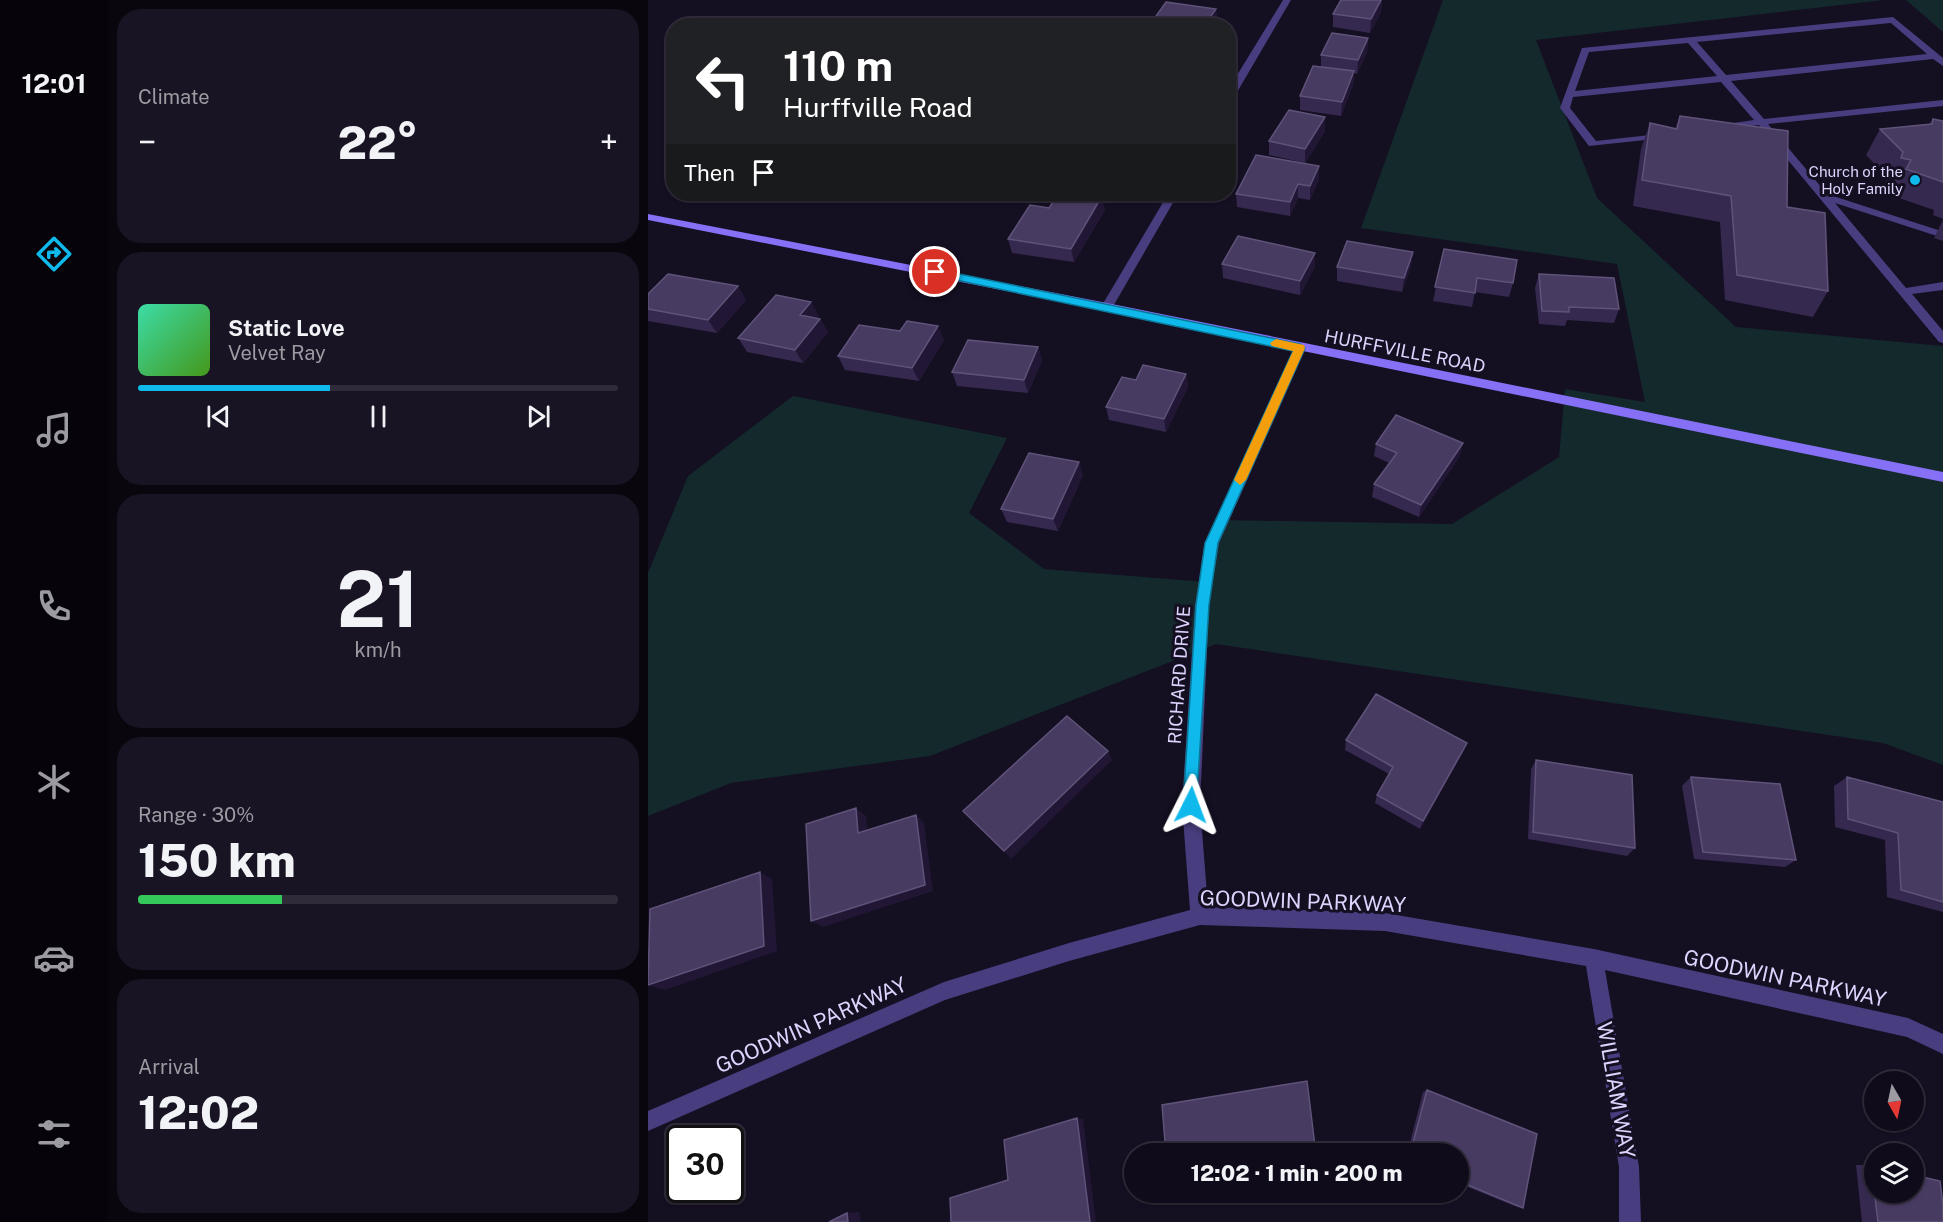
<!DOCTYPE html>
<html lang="en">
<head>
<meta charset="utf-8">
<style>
	body { margin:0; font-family:"Public Sans",sans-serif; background:#191423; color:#f1f3f6; height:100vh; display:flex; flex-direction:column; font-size:22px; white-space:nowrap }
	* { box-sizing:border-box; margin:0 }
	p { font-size:20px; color:#9c9ba2 }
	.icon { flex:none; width:33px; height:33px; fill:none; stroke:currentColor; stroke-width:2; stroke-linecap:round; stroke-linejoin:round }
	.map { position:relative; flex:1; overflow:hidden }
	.drawer { display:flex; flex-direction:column; gap:9px; padding:9px; background:#09060e; width:540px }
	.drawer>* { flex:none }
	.hud { position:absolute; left:18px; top:18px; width:570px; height:183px; border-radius:24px; box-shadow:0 2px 4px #0004,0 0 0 2px #302b39; background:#202124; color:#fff; overflow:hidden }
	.needle { width:39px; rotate:171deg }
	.tools { position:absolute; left:1216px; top:1071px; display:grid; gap:12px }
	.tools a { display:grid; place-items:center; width:60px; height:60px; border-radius:50%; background:#100b1a; box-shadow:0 2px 4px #0004,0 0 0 2px #302b39; font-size:30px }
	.speed { position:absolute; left:18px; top:1125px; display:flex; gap:12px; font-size:30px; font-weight:700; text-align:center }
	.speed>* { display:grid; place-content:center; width:78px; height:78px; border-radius:50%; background:#100b1a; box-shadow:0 2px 4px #0004,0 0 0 2px #302b39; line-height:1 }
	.speed .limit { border:3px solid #111; border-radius:9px; background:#fff; color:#111 }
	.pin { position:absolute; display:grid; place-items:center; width:51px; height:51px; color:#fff; margin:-26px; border:3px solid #fff; border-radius:50%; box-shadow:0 2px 6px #0007 }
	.me { position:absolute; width:66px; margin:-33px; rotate:3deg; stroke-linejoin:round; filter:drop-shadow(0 0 4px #0008) }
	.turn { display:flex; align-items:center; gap:21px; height:126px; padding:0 18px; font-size:27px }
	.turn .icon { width:78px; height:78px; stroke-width:2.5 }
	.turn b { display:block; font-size:42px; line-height:51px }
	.then { display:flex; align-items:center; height:57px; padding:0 18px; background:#0003; gap:12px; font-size:22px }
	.big { font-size:45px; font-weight:800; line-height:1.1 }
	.drawer .tile { flex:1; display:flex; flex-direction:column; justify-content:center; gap:9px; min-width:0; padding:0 21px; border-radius:24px; background:#191423 }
	.drawer .dial { align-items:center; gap:0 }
	.dial b { font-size:78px; line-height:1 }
	.song { display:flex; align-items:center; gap:18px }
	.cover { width:72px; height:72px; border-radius:9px; background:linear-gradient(135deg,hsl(160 70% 55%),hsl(100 70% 35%)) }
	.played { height:6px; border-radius:3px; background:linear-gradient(90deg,#0fb9ec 40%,#302b39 40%) }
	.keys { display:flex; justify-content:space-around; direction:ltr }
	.heat { display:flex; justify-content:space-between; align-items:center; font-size:33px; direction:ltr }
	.charge { height:9px; border-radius:4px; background:linear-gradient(90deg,#34c759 30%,#302b39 0) }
	.trip { position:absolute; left:476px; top:1143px; width:345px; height:60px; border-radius:30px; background:#100b1a; box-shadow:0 2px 4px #0004,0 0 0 2px #302b39; font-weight:800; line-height:60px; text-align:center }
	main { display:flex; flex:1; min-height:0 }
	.tabs { display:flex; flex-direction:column; width:108px; justify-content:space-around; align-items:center; background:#06040a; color:#9c9ba2 }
	.tabs .icon { width:42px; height:42px }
	.tabs .selected { color:#0fb9ec }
	.tabs b { font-size:27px; color:#f1f3f6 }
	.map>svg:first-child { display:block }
</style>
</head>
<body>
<main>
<nav class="tabs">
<b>12:01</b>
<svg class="icon selected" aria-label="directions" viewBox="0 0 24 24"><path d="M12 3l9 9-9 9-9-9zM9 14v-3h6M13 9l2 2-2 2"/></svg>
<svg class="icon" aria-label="music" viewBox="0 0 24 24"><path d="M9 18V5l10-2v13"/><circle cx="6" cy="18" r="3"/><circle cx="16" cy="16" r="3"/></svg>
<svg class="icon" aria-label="phone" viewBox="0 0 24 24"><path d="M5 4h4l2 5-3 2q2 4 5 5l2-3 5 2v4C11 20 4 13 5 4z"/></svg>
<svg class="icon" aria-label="climate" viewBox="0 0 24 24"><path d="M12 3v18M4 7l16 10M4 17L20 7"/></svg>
<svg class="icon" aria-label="car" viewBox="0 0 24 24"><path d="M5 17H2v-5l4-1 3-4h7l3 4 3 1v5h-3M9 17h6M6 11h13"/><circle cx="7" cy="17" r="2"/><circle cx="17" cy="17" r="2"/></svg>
<svg class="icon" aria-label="filters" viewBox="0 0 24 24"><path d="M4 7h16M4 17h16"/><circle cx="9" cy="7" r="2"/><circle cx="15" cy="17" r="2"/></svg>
</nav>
<section class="drawer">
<div class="tile"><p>Climate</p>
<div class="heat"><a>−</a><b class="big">22°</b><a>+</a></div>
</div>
<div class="tile">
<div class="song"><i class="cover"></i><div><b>Static Love</b><p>Velvet Ray</p></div></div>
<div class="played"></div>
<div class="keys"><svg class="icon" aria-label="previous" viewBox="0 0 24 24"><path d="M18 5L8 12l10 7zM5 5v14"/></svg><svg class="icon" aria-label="pause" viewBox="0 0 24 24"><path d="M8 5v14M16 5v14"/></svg><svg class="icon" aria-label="next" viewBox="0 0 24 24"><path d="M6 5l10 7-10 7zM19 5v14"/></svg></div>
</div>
<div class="tile dial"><b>21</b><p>km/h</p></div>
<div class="tile"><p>Range · 30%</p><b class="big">150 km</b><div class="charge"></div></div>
<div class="tile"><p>Arrival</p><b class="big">12:02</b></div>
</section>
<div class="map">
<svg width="1295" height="1222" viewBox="0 0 1295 1222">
	<rect width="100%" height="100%" fill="#150f22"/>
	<!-- green -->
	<path fill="#13292c" d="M795,0H1236L888,40L949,198L1088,327L1295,346V765L1235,743L568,644L282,756L83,783L0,816V573L40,476L145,396L359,438L321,513L396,569L558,582L573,520L804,524L911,457L917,389L997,402L969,264L713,228Z
		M1258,0H1295V32Z"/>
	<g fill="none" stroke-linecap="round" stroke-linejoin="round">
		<!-- lane -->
		<path fill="#483d7e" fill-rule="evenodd" d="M1245,17L1295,58V66L1285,59L1083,81L1116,119L1295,100V106L1120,124L1179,194L1293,231L1295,233L1289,236L1187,203L1258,288L1295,282V290L1264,294L1295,331V343L1291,342L1111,125L1072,129V125L1106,120L1073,82L925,97L922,108L948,141L1020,133L1021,135L1016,138L941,146L912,108L934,48ZM1243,23L1279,54L1078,75L1049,42ZM1040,43L1069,76L927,91L941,52Z"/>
		<!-- street -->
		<path fill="#483d7e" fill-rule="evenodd" d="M635,0H643L585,99L580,102V90Z
			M520,194H530L463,310H455L453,307Z
			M652,344L658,348L571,543L561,605L552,805L560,907L737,913L946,949L1260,1018L1295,1034V1054L1259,1037L957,970L991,1167L993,1222H971V1167L938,966L737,931L552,925L421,961L297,1000L0,1131V1111L296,982L421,943L542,910L534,805L547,605L557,543L646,348Z"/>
		<!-- secondary -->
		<path fill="#8570f6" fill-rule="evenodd" d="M0,214L459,303L1295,472V482L459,311L0,220Z"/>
	</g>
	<!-- wall -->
	<path fill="#36294f" d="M693,0H734L733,12L722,33L685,27V14Z
		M568,9L569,22L566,26H501Z
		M720,38L719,52L709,74L706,73L705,85L693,116L652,110V96L673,67V55Z
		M1032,116L1139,207L1180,291L1165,317L1077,300L1072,222L985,206L993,149L1002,123L1027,129Z
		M677,117V131L657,163L621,155V141Z
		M1285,119L1295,121V219L1285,215L1286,210L1242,195L1247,186L1237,183L1239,177L1218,155L1232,129L1281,124Z
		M671,166V179L662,200L650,198L642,216L589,207L588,194Z
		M457,210L426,262L364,253L360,239Z
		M1295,220V241L1286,238Z
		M796,249L865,283L861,297L827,292L824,307L785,301Z
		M765,252L763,266L754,292L689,281V267Z
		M667,253V266L652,295L575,278L574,264Z
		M891,274L971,309L966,323L919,320L917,326L891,324L887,288Z
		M90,286L98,300L69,333L0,321V294Z
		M171,316L169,318L172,319L180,332L155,363L99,352L90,338Z
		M252,331L296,340L271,381L197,370L190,356Z
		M390,347L394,360L380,393L309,386L304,372Z
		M538,374L540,387L518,432L461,420L458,407L488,380Z
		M728,444L812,456L771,517L724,497L726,484L741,463L726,456Z
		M435,475L410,531L359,522L353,509Z
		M698,740L819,743L815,752L772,829L727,803L729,795L741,774L697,750Z
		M888,760L987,848L979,856L880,839L883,769Z
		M1043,777L1148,860L1137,867L1046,859L1034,786Z
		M1199,777L1295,802V912L1239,897L1237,840L1187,827L1186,786Z
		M779,1090L875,1208L869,1207L810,1183V1154H759L775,1092Z
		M1208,1165H1223L1295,1222H1214Z"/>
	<!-- shaded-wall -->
	<path fill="#211735" d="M733,0H734L733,12L722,33L723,19Z
		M568,9L569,22L566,26H557Z
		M720,38L719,52L709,74L710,60Z
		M706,71L705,85L693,116L694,102Z
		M677,117V131L657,163V149Z
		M671,166V179L662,200V186Z
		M650,184V198L642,216V202Z
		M454,196L457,210L426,262L423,249Z
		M765,252L763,266L754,292L756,278Z
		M667,253V266L652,295V281Z
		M90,286L98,300L69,333L60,320Z
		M163,302L171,316L160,329L152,315Z
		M172,319L180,332L155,363L147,350Z
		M290,326L296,340L271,381L264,368Z
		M390,347L394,360L380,393L376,380Z
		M538,374L540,387L518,432L516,419Z
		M815,443L812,456L771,517L773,505Z
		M431,462L435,475L410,531L405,519Z
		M819,743L815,752L772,829L775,821Z
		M460,751L464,760L363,859L356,851Z
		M208,808L218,816L220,841L210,833Z
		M268,815L276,823L285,891L175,927L163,921Z
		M112,872L124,879L129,951L17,990L0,985Z
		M429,1118L435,1119L448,1222H442Z
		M211,1212L213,1222H200L199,1213Z"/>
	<!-- building -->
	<path fill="#483b62" stroke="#5f537a" stroke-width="1.5" d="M693,0H733L723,19L685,14Z
		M518,2L568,9L557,24L535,21L532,26H501Z
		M684,33L720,38L710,60L673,55Z
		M665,66L706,71L694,102L652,96Z
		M641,110L677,117L657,149L621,141Z
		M1032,116L1140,131L1139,207L1177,213L1180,291L1089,275L1083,196L994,180L1002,123L1029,129Z
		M1285,119L1295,121V182L1258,169L1263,160L1253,158L1255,152L1232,129L1284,124Z
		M608,155L671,166L662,186L650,184L642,202L588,194Z
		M410,194H436L454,196L423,249L360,239L382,205L401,208Z
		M590,236L667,253L652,281L574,264Z
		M699,241L765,252L756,278L689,267Z
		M796,249L869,260L865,283L829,278L827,293L787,287Z
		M20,274L90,286L60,320L0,309V294Z
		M891,274L966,278L971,309L921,307V312L894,311Z
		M128,295L163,302L152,315L172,319L147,350L90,338Z
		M259,321L290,326L264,368L190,356L211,325L252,331Z
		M320,340L390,347L376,380L304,372Z
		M495,365L538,374L516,419L458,407L474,377L488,380Z
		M748,415L815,443L773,505L726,484L749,453L728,444Z
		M381,453L431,462L405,519L353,509Z
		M728,694L819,743L775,821L729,795L745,767L698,740Z
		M419,716L460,751L356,851L315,811Z
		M888,760L984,775L987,848L885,832Z
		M1043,777L1132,784L1148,860L1055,852Z
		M1199,777L1295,802V902L1253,890L1250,833L1200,819Z
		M208,808L210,833L268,815L277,885L163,921L158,824Z
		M112,872L116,946L0,985L2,909Z
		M659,1081L668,1154H518L514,1105Z
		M779,1090L889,1134L875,1208L810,1181V1154H762Z
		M429,1118L442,1222H303L302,1198L360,1180L356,1140Z
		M1223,1165L1227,1166V1192H1266V1175L1292,1181L1295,1205V1222H1230Z
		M521,1192H539L521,1196Z
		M199,1213L200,1222H181Z"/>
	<!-- route -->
	<path fill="#0fb9ec" stroke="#0a7899" stroke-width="1.5" d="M287,269L652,344L657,348L570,543L561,605L548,811L543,813L537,811L535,805L548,605L557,543L645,351L284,275V270Z"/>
	<!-- slow -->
	<path fill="#f59e0b" d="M628,339L656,345L657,348L598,480L592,485L586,480L645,351L624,346L622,343Z"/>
	<!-- markers -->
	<circle fill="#0fb9ec" stroke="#150f22" stroke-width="2" cx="1267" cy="180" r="6"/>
	<g text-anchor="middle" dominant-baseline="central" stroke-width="6" stroke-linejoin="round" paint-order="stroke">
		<!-- far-poi labels -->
		<g font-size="15" fill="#ddd3fc" stroke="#150f22" text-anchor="end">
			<text x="1255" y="171">Church of the<tspan x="1255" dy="17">Holy Family</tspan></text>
		</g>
		<!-- street labels -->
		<g font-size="18" fill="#ddd3fc" stroke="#150f22">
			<text transform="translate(757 351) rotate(11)">HURFFVILLE ROAD</text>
			<text transform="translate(531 675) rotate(-86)">RICHARD DRIVE</text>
		</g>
		<!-- near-street labels -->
		<g font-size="21" fill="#ddd3fc" stroke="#150f22">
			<text transform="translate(655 901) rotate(2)">GOODWIN PARKWAY</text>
			<text transform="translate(1137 978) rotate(12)">GOODWIN PARKWAY</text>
			<text transform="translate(163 1025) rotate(-24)">GOODWIN PARKWAY</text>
			<text transform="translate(968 1090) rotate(80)">WILLIAM WAY</text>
		</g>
	</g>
</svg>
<div class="tools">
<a><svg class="needle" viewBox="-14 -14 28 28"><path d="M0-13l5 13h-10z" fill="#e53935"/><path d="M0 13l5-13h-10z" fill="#9c9ba2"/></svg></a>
<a><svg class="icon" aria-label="layers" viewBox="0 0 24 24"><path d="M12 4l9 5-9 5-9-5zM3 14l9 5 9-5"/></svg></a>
</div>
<div class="speed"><div class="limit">30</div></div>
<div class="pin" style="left:287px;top:272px;background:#d93025"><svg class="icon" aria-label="arrive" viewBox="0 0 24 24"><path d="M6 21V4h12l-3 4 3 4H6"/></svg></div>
<svg class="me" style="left:543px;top:805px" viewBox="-20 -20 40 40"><path d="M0-17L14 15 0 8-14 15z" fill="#0fb9ec" stroke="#fff" stroke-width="4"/></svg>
<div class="trip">12:02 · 1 min · 200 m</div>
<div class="hud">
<div class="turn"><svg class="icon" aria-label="left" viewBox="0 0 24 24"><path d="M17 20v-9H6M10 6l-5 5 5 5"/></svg><div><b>110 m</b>Hurffville Road</div></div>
<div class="then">Then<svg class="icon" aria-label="arrive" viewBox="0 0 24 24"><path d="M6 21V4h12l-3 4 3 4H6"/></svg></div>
</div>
</div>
</main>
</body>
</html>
